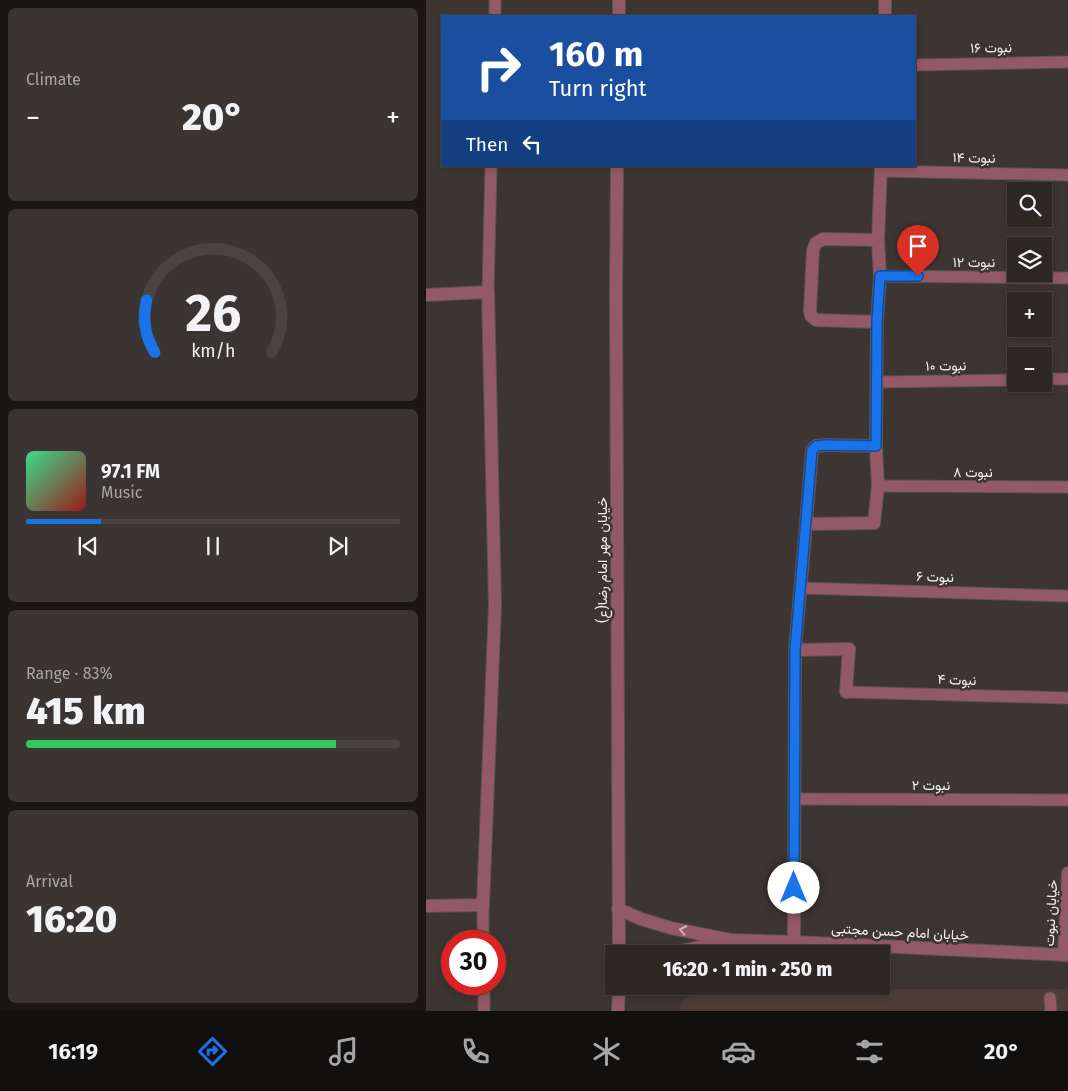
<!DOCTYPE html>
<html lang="en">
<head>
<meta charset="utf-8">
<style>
	body { margin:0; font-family:"Fira Sans",Vazirmatn,sans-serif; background:#3a3432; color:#f1f3f6; height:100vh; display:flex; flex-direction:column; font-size:19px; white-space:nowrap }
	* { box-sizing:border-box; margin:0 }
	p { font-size:16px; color:#a7a6a7 }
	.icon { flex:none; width:28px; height:28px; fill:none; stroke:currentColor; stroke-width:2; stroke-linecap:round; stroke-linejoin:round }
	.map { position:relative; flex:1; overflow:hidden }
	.panel { display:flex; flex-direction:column; gap:8px; padding:8px; background:#191614; width:426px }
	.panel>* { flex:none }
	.banner { position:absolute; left:15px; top:15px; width:475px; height:152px; border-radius:0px; box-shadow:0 2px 8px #0003,0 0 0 1px #494442; background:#1a4fa0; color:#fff; overflow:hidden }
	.buttons { position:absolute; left:581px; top:182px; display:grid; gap:10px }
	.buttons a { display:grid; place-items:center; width:45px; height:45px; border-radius:0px; background:#2e2825; box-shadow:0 2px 8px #0003,0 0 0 1px #494442; font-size:25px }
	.speed { position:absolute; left:15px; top:930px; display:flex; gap:10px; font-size:25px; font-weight:700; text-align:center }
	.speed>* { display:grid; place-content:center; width:65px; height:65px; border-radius:50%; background:#2e2825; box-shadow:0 2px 8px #0003,0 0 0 1px #494442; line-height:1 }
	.speed .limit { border:8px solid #d22; background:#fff; color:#111 }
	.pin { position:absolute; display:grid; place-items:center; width:42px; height:42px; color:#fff; margin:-51px -21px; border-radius:50% 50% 50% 0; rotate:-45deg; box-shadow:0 0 5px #0007 }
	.pin .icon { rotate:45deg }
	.me { position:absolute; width:55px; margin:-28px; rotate:0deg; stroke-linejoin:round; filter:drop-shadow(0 0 4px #0008) }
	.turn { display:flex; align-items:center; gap:18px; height:105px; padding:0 25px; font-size:22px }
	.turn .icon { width:65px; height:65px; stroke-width:2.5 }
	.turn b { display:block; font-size:35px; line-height:42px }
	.then { display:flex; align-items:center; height:48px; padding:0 25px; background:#0003; gap:10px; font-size:19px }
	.big { font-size:38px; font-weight:800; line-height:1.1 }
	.panel .widget { flex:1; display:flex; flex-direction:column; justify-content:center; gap:8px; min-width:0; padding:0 18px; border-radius:8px; background:#3a3432 }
	.panel .dial { align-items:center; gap:0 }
	.dial svg { height:130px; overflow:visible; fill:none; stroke:#494442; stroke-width:7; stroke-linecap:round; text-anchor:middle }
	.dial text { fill:#f1f3f6; stroke:none }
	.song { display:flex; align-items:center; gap:15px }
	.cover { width:60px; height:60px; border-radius:8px; background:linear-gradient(135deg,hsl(150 70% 55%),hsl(0 70% 35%)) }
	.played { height:5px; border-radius:2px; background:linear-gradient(90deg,#1a73e8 20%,#494442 20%) }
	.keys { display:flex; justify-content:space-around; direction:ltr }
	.heat { display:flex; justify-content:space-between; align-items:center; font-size:28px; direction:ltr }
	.charge { height:8px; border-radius:4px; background:linear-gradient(90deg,#34c759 83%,#494442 0) }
	.trip { position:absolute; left:179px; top:945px; width:285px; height:50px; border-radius:0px; background:#2e2825; box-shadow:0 2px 8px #0003,0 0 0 1px #494442; font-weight:800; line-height:50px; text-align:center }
	.tab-bar { display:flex; height:80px; justify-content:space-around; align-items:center; background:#12100f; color:#a7a6a7 }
	.tab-bar .icon { width:35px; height:35px }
	.tab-bar .selected { color:#1a73e8 }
	.tab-bar b { font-size:22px; color:#f1f3f6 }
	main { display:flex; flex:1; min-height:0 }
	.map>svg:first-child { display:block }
</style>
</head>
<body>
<main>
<section class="panel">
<div class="widget"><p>Climate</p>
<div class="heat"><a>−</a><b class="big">20°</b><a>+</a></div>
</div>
<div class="widget dial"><svg viewBox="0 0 100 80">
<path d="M14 69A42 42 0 1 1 86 69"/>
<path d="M14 69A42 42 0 0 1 9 37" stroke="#1a73e8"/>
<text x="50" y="56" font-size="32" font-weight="700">26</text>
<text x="50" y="72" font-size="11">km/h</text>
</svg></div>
<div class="widget">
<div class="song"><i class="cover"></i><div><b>97.1 FM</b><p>Music</p></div></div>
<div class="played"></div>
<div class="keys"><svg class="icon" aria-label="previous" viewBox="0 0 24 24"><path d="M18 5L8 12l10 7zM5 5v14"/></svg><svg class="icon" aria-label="pause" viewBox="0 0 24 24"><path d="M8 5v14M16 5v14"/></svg><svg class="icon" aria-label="next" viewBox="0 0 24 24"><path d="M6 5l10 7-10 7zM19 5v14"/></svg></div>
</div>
<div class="widget"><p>Range · 83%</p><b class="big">415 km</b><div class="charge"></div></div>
<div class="widget"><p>Arrival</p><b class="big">16:20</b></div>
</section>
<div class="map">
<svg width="642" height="1011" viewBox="0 0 642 1011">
	<rect width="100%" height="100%" fill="#3d3531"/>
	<!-- built -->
	<path fill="#4c3e36" d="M277,989H642V1011H253L257,1000Z"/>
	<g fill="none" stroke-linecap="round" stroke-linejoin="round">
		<defs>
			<path id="service" d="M69,16V0
				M489,65L642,62
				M455,171L642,175
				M454,276L642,278
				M62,292L65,166
				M618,379H642
				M451,382L590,380
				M452,486L642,487
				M375,588L642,596
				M420,692L642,698
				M369,799L642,800
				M57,905V941
				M58,984V1011
				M624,998L625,1011"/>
			<path id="minor" d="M459,16V0
				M0,295L62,292L69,605L57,905L0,906
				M451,322L390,320L385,316L384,311L387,250L390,243L397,239L452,240
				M380,524L386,450L390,446L399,445L450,446
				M420,692L423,649L369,650L380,524L448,523L452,486L450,446L451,322L454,276L452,240L455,166
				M368,942L369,650"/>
			<path id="tertiary" d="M193,16V0
				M191,166L190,294L193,954
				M192,909L215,919L245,928L305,940L368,942L642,955
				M240,954L300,941
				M638,955L642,873
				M192,1011L193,986"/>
		</defs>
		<!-- service casing -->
		<use href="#service" stroke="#5b534f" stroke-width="13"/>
		<!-- minor casing -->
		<use href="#minor" stroke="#5b534f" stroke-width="14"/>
		<!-- tertiary casing -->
		<use href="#tertiary" stroke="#5b534f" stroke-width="14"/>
		<!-- service -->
		<use href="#service" stroke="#935a66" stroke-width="11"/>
		<!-- minor -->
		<use href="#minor" stroke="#935a66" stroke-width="12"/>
		<!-- tertiary -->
		<use href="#tertiary" stroke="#935a66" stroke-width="12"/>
	</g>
	<!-- one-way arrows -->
	<defs><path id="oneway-chevron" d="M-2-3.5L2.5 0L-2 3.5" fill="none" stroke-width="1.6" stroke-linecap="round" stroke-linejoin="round" transform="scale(1.25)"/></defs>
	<use stroke="#ceb5b8" href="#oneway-chevron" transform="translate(257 930) rotate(-168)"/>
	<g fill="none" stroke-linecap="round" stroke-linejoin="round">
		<defs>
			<path id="route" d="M368,888L369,650L386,450L390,446L399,445L450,446L451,322L454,276H492"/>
		</defs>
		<!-- route casing -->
		<use href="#route" stroke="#114b97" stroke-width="12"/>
		<!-- route -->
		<use href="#route" stroke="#1a73e8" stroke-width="9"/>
	</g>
	<g text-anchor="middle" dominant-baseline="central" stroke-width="5" stroke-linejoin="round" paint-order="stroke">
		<!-- street labels -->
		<g font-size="14" fill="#f6f1ee" stroke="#3d3531">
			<text transform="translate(565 48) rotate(-1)">نبوت ۱۶</text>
			<text transform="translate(548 158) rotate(1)">نبوت ۱۴</text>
			<text x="548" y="262">نبوت ۱۲</text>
			<text transform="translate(520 366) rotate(-1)">نبوت ۱۰</text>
			<text x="547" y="472">نبوت ۸</text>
			<text transform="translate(176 560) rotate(-90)">خیابان مهر امام رضا(ع)</text>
			<text transform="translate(509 577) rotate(2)">نبوت ۶</text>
			<text transform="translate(531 680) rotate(2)">نبوت ۴</text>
			<text x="505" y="785">نبوت ۲</text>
			<text transform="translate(625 913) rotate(-87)">خیابان نبوت</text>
			<text transform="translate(474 932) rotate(3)">خیابان امام حسن مجتبی</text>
		</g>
	</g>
</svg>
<div class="buttons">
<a><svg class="icon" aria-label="search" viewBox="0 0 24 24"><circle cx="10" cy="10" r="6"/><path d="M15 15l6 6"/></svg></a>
<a><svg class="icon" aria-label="layers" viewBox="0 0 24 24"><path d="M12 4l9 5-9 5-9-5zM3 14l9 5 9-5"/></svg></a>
<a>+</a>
<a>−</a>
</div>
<div class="speed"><div class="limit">30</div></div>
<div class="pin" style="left:492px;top:276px;background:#d93025"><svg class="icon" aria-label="arrive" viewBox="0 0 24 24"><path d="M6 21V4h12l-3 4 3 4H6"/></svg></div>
<svg class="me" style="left:368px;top:888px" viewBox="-20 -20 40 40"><circle r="19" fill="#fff"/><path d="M0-13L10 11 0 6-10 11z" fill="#1a73e8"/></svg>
<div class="trip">16:20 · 1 min · 250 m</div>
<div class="banner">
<div class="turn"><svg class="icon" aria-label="right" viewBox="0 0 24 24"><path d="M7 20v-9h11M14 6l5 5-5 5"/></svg><div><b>160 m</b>Turn right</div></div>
<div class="then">Then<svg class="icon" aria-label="left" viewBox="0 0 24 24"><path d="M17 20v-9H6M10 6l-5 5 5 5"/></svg></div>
</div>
</div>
</main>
<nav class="tab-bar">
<b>16:19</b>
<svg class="icon selected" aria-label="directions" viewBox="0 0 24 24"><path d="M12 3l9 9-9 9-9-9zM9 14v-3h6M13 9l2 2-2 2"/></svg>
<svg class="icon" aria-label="music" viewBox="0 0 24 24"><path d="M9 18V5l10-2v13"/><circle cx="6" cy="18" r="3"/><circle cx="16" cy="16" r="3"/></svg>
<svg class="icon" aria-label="phone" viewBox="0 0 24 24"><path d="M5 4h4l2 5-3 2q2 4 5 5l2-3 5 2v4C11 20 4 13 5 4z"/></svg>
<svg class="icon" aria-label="climate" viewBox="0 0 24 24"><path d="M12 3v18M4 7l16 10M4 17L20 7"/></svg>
<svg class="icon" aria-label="car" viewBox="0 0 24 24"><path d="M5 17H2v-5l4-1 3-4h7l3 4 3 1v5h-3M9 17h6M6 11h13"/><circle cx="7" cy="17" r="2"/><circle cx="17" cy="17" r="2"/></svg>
<svg class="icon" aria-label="filters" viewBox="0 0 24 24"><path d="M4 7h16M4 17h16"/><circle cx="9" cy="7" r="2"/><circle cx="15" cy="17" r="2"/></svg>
<b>20°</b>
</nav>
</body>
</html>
